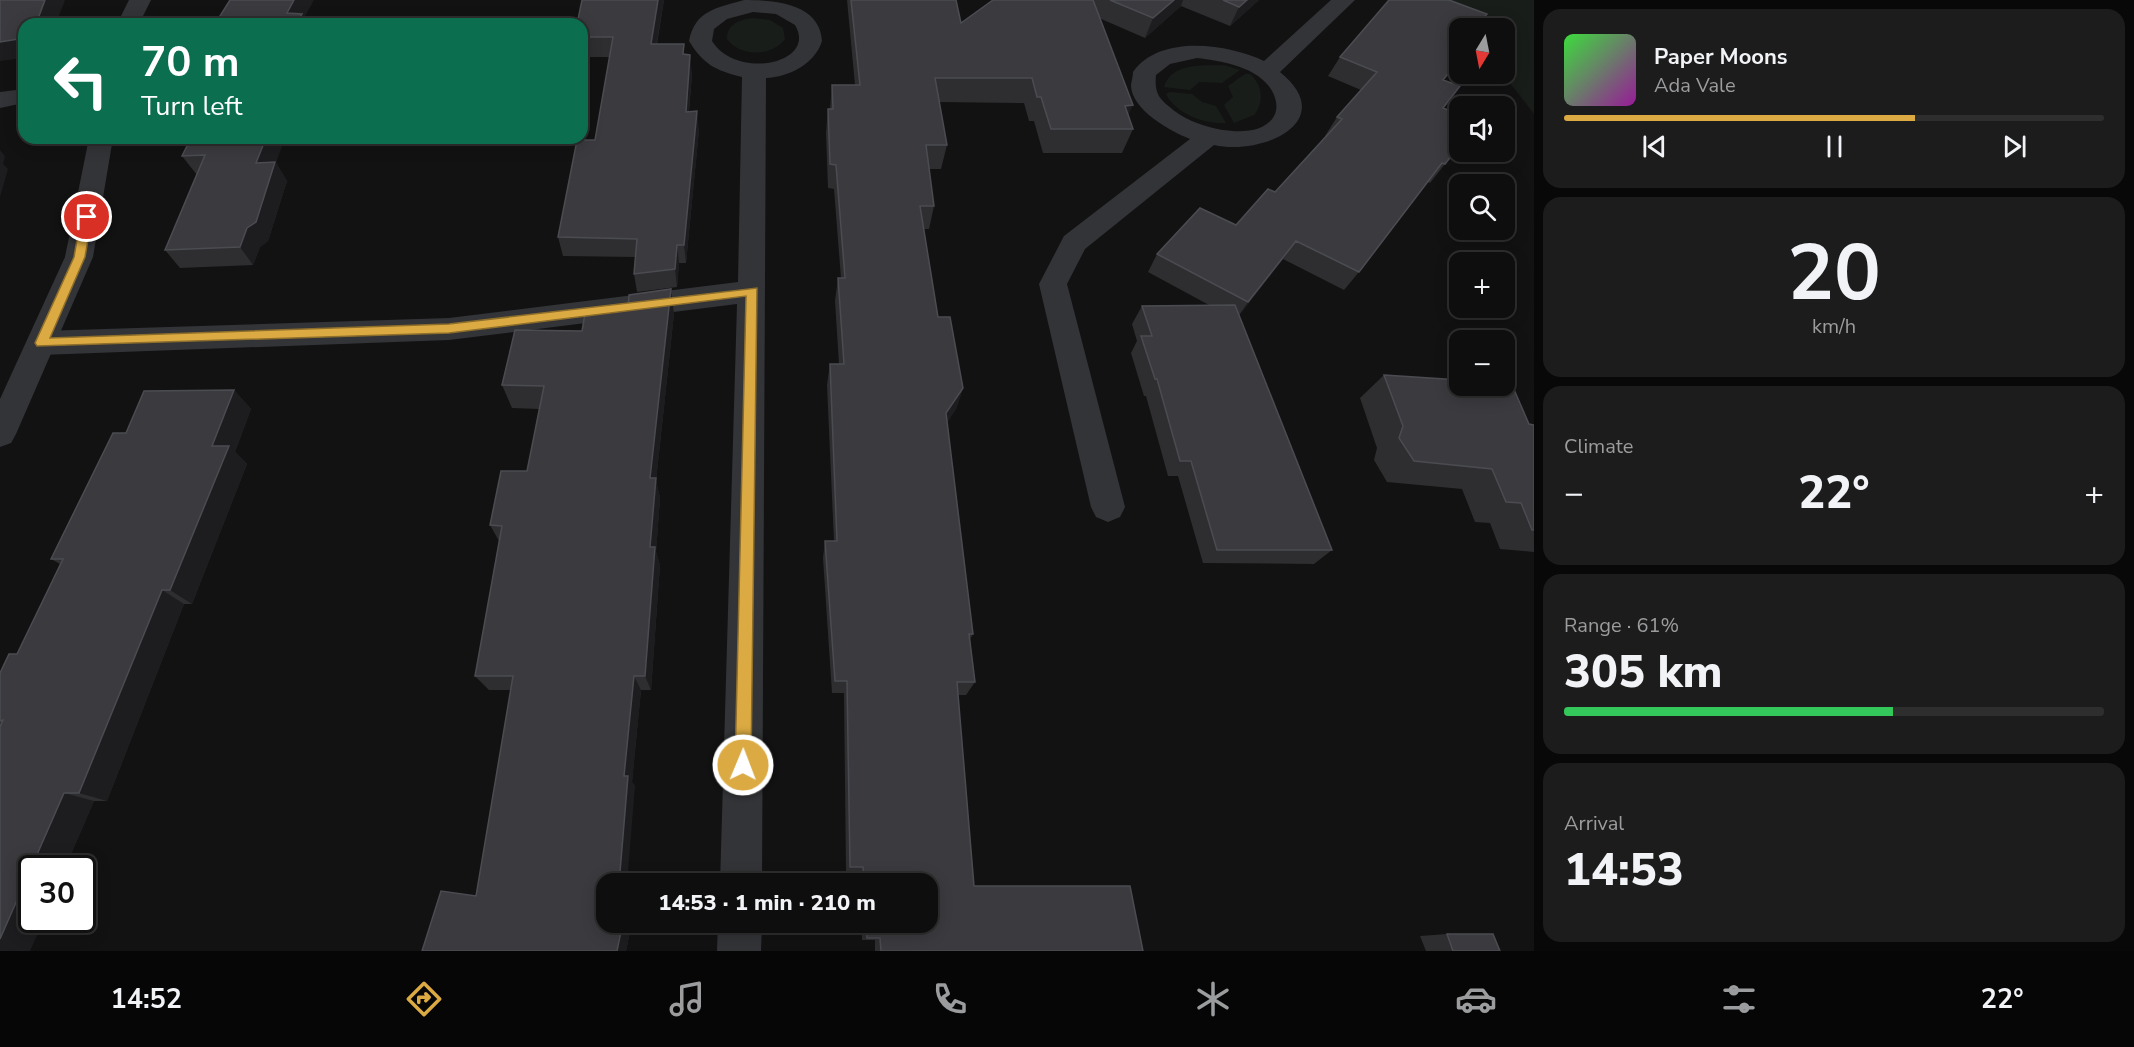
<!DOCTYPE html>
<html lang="en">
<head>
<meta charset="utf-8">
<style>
	body { margin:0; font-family:"Nunito Sans",sans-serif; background:#1c1c1c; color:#f1f3f6; height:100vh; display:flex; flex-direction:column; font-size:22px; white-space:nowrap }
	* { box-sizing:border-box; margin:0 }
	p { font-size:20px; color:#9b9c9e }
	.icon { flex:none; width:33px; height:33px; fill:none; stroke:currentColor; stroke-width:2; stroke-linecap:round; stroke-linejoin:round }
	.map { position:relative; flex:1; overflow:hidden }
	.panel { display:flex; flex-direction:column; gap:9px; padding:9px; background:#080808; width:600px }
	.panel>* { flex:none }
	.banner { position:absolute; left:18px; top:18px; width:570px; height:126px; border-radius:18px; box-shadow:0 3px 15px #0003,0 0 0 2px #2e2e2e; background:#0b6e4f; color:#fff; overflow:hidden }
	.needle { width:39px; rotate:190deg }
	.buttons { position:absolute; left:1449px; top:18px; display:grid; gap:12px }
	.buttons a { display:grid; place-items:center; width:66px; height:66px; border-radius:12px; background:#0e0e0e; box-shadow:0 3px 15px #0003,0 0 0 2px #2e2e2e; font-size:30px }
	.speed { position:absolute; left:18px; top:855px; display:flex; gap:12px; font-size:30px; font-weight:700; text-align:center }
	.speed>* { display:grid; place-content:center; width:78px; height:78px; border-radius:50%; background:#0e0e0e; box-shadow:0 3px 15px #0003,0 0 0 2px #2e2e2e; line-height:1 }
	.speed .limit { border:3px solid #111; border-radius:9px; background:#fff; color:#111 }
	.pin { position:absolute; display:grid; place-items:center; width:51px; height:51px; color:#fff; margin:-26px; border:3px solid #fff; border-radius:50%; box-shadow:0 2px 6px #0007 }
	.me { position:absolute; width:66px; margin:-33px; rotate:1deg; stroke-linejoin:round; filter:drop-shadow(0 0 4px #0008) }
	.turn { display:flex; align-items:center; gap:21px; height:126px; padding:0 24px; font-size:27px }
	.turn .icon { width:78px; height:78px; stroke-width:2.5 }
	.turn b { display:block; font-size:42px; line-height:51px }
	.big { font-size:45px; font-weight:800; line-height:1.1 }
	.panel .card { flex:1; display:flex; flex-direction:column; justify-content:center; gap:9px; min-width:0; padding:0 21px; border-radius:18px; background:#1c1c1c }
	.panel .dial { align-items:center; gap:0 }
	.dial b { font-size:78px; line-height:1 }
	.song { display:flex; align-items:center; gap:18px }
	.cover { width:72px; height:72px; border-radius:9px; background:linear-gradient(135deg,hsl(120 70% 55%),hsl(300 70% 35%)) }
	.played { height:6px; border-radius:3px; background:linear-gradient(90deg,#dbaa42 65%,#2e2e2e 65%) }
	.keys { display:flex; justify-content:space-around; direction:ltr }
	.heat { display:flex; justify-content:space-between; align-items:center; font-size:33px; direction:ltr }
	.charge { height:9px; border-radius:4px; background:linear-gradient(90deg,#34c759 61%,#2e2e2e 0) }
	.trip { position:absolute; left:596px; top:873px; width:342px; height:60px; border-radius:18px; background:#0e0e0e; box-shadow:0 3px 15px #0003,0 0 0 2px #2e2e2e; font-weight:800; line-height:60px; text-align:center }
	.tabs { display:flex; height:96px; justify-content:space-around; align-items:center; background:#060606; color:#9b9c9e }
	.tabs .icon { width:42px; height:42px }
	.tabs .selected { color:#dbaa42 }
	.tabs b { font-size:27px; color:#f1f3f6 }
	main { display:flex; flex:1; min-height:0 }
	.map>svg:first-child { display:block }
</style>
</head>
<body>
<main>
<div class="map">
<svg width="1534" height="951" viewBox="0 0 1534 951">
	<rect width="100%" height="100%" fill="#121213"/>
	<!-- green -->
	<path fill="#181d19" d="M1451,0H1534V114L1503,74H1504V28H1467L1455,12Z
		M752,18L770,20L783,28L785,39C772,57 740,57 727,39C727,24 739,20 752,18Z
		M1224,65L1240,70L1222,83L1199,82L1190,90L1164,87C1171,62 1204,66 1224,65Z
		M1245,74H1250C1262,84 1265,102 1254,115L1234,123L1224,105L1233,97L1228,86Z
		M1170,92L1192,94L1202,102L1216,106L1226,123C1204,124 1176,114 1166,94Z"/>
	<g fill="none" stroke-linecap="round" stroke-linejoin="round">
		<!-- minor -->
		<path fill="#333437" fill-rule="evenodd" d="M744,0C773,0 820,3 822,41C815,64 789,77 766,78L762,884H720L737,304L449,340L41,355L30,351L26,343L30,335L41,331L449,318L738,282L742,77C715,70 704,65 689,41C695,10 717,8 744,0ZM753,12L776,14L795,25C818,63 737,81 712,41L714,29L727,19Z
			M1331,0H1355L1280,72C1340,121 1263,156 1214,145L1085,249L1067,284L1125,507L1120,517L1108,522L1096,517L1091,507L1039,284L1064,236L1190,139C1170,131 1132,110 1131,86C1131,82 1133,77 1133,72C1160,34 1228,44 1264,61ZM1197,58C1223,61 1266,68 1275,98C1277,104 1277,111 1274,116C1259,144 1196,128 1176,112C1161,100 1154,96 1156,75L1170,64Z
			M24,89V103L0,108V92Z
			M718,922H762L761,951H717Z"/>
		<!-- tertiary -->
		<path fill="#333437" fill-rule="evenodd" d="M129,0H151L139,24H117Z
			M89,138H113L93,257L16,434L11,443L0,447V399L65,257Z"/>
	</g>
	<!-- wall -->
	<path fill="#2e2e31" d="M664,0L657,44L685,54L692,74L689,112L699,130L686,263H679L677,287L637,292L634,274L635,257L563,256L558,237L595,140L610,57H582V24Z
		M847,0H956L961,23L993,0H1259L1230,26L1181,6L1145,38L1099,18L1133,129L1122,153H1043L1034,121H1029L1024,103L939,102L947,145L941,169H929L934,206L929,229H924L938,317L963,388L956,409L947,422L973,634L970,639L975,682L966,695H958L974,886L1143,951H875V940H862L861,922H927V884H859L858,872H846L844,693H832L823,558L825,541H834L827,385L830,364H839L835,301L838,278H841L834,189L828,188L826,133L828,109H830L832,85H855Z
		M1460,28L1444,80L1443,108L1445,164L1430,183L1428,182L1359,272L1344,290L1283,259L1239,315L1332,550L1314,564L1203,563L1178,476H1168L1146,396H1144L1131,353L1137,341L1132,324L1142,306L1209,305L1148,272L1157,254L1236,225L1275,192L1326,136H1325L1337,117L1361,90L1328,76L1340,57Z
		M191,138L276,163L287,181L268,241L260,247L253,265L180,268L165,250L197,175L182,156Z
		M674,314L656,481L660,498L656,552L660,565L651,690H641L632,782L635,786L606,922H632L626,951L476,896L511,690H489L475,676L499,541L490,525L527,471L539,409L512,408L502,385L582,331Z
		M1384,375L1529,424L1534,425V552L1500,549L1490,523L1475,522L1462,489L1387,482L1374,460L1377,448L1360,398Z
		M234,390L251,409L235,452L247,464L192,604H184L107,801H94L65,868H32L0,951V673L17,654L60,564L51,559Z
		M1447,934L1500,951H1426L1420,936Z"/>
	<!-- shaded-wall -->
	<path fill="#1d1d1f" d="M45,0H65L56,24H36Z
		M294,0H314L304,18L307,24H292L287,13Z
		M658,0H664L653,64L651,44Z
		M1174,0H1183L1181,6L1145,38L1153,18Z
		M1247,0H1259L1230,26L1239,7Z
		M24,38V58L0,61V42Z
		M690,55L692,74L687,131L686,112Z
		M1133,105L1122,129L1125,106Z
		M697,111L699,130L686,263L684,245Z
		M266,138H285L276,163L287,181L268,241L260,247L253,265L240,247L256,163Z
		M0,150L5,156L3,164L8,169L0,197Z
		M1296,241L1283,259L1236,320L1248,302Z
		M677,245L679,263L677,287L675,269Z
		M671,289L674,314L656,481L660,498L656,552L660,565L651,690L645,676L650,547V478Z
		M963,388L956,409L940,434L946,413Z
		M234,390L251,409L235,452L247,464L192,604L170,590L212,446Z
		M162,590L184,604L107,801L79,793Z
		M634,676L641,690L632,782L635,786L627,884H619L624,776Z
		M64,793L94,801L65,868H32V920H44L30,951H0V939Z
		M623,922H632L626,951H617Z"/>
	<!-- building -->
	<path fill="#3b3b3f" stroke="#4b4c51" stroke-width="1.5" d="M0,0H45L36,24H24V38L0,42Z
		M230,0H294L287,13L302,14L296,24H215Z
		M582,0H658L651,44H684L683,54L690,55L686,112L697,111L684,245H677L675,269L634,274L637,239L558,237L577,140H595L613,37H582V24H577Z
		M851,0H956L961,23L993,0H1093L1133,105L1125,106L1133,129H1051L1041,97H1037L1032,78H935L947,145H926L934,206H920L938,317H950L963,388L946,413L973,634H969L975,682H957L974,886H1130L1143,951H881L880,938H867L866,922H927V884H864L863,867H850L847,681H835L825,541H837L830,364H844L838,278H845L836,165L830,164L828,109H833L832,85H860Z
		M1110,0H1174L1153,18Z
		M1223,0H1247L1239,7Z
		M1389,0H1449L1487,14L1475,28H1460V46L1458,48H1460V59L1443,80L1460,86L1443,108L1460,115V145L1445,164L1442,163L1359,272L1296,241L1248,302L1157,254L1200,208L1236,225L1268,189L1275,192L1342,119L1337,117L1377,72L1340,57Z
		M191,138H266L256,163L275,162L256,222L247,228L240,247L165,250L205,155L182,156Z
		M671,289L650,478H656L650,547H655L645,676H634L624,776H628L619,884H606V922H623L617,951H422L441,891L476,896L513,676H475L502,526L490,525L501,471H527L544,386L502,385L515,330L582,331L586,308L628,309L629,295Z
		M1235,305L1332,550H1217L1191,461H1180L1157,379H1155L1141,336H1152L1142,306Z
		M1384,375L1460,380V386H1504V384L1512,385L1529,424L1534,425V530H1532L1521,503L1506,502L1492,469L1414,461L1399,438L1403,426Z
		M234,390L212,446H229L170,590H162L79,793H64L0,939V727L3,720L0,721V673L9,654H17L63,559H51L113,433H126L144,391Z
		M1447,934H1493L1500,951H1453Z"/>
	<!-- route -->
	<path fill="#dbaa42" stroke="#8e6e2b" stroke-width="1.5" d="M87,213L92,217L85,257L50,338L449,324L757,288L751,765L749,771L743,773L737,771L735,765L746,296L449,333L37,346L35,343L74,257L81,217Z"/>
</svg>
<div class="buttons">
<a><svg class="needle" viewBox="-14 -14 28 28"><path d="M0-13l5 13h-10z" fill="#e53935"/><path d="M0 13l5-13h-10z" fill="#9b9c9e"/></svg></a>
<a><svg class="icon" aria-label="sound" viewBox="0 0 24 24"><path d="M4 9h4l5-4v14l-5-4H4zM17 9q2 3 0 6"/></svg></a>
<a><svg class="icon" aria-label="search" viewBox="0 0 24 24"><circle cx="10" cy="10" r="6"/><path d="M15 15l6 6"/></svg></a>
<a>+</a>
<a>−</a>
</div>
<div class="speed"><div class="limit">30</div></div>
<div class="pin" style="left:87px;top:217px;background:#d93025"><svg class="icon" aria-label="arrive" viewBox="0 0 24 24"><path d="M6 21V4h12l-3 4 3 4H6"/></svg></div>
<svg class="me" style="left:743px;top:765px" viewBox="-20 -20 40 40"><circle r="17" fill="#dbaa42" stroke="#fff" stroke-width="3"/><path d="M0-11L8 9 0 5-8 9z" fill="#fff"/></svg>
<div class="trip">14:53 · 1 min · 210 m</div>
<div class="banner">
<div class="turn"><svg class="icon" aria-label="left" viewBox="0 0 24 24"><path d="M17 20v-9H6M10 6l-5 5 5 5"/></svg><div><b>70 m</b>Turn left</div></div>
</div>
</div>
<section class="panel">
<div class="card">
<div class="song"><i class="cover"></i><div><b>Paper Moons</b><p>Ada Vale</p></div></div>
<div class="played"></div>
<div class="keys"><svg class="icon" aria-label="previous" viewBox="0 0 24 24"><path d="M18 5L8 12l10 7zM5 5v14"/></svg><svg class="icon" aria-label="pause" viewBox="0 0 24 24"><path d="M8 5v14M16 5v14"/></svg><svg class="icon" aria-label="next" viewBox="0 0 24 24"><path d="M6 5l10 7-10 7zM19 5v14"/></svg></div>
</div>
<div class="card dial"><b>20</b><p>km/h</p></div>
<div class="card"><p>Climate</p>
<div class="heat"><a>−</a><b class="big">22°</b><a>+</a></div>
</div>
<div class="card"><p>Range · 61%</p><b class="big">305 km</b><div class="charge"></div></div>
<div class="card"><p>Arrival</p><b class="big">14:53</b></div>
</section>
</main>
<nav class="tabs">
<b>14:52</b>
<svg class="icon selected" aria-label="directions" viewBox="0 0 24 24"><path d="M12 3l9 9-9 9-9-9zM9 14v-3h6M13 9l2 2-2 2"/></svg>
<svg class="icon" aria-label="music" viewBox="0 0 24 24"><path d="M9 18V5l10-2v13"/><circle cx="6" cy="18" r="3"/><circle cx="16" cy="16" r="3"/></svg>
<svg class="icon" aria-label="phone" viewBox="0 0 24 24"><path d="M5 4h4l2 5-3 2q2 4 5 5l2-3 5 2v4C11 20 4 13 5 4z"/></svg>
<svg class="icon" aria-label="climate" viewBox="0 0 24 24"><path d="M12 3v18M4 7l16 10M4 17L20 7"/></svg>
<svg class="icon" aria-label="car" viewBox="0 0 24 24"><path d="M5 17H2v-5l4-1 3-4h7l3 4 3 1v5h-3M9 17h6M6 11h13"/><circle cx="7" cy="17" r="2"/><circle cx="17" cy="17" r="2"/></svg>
<svg class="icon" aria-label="filters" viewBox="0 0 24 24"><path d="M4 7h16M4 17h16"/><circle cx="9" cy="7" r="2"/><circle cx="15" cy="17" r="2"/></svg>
<b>22°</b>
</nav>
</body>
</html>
